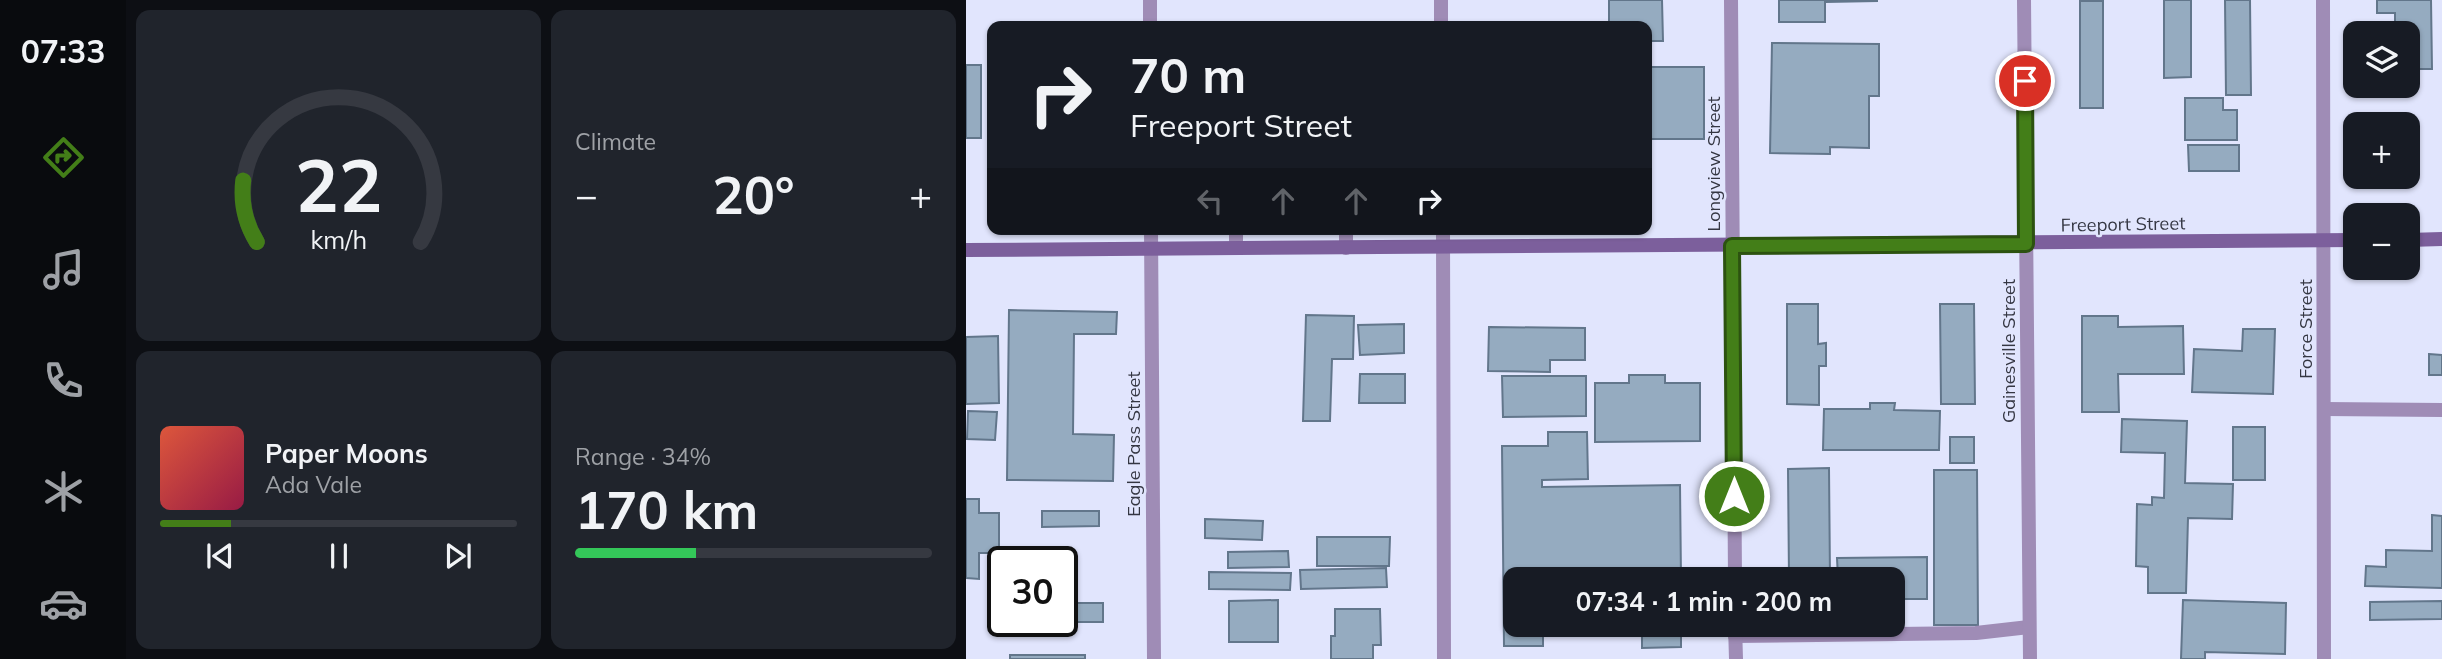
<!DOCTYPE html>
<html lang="en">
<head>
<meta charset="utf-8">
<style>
	body { margin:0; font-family:Mulish,sans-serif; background:#20242c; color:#f1f3f6; height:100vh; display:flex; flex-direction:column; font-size:26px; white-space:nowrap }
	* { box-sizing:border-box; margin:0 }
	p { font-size:23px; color:#9ea1a6 }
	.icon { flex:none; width:38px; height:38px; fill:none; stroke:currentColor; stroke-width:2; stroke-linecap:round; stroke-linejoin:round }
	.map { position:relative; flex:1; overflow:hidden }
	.details { display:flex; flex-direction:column; gap:10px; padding:10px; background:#0d0f14; width:840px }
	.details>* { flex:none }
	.hud { position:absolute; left:21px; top:21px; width:665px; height:214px; border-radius:14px; box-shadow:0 2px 5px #0004; background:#171b24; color:#f1f3f6; overflow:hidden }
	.buttons { position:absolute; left:1377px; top:21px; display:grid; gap:14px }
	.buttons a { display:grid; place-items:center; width:77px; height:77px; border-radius:14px; background:#171b24; box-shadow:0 2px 5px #0004; font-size:35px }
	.speed { position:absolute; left:21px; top:546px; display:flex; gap:14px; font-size:35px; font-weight:700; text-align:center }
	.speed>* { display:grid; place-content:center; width:91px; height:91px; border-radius:50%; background:#171b24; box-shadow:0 2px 5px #0004; line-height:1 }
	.speed .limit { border:4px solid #111; border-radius:10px; background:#fff; color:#111 }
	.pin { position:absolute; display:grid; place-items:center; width:60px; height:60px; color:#fff; margin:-30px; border:4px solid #fff; border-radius:50%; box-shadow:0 2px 7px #0007 }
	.me { position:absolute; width:77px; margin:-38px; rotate:0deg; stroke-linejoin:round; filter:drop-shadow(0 0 5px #0008) }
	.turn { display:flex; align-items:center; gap:24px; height:147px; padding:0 28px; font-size:32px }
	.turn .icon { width:91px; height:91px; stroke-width:2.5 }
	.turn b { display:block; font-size:49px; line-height:60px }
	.lanes { display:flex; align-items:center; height:66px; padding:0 28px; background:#0003; justify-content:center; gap:35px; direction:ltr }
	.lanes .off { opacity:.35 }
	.big { font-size:52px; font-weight:700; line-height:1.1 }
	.details .card { flex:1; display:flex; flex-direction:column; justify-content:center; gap:10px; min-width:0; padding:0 24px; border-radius:14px; background:#20242c }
	.details .dial { align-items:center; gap:0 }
	.dial svg { height:182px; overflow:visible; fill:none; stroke:#363941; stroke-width:7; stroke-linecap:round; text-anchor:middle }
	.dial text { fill:#f1f3f6; stroke:none }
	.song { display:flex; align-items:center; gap:21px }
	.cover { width:84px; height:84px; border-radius:10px; background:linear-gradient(135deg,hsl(10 70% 55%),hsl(340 70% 35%)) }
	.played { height:7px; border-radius:4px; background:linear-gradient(90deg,#437e18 20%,#363941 20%) }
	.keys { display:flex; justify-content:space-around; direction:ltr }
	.heat { display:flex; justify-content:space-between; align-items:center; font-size:38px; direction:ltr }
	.charge { height:10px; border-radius:5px; background:linear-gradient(90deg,#34c759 34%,#363941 0) }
	.details .tiles { flex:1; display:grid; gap:10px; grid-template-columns:repeat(2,1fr) }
	.trip { position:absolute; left:537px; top:567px; width:402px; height:70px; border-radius:14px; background:#171b24; box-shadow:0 2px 5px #0004; font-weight:700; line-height:70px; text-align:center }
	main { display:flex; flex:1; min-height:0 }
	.menu { display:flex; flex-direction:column; width:126px; justify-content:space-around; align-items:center; background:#090b0e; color:#9ea1a6 }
	.menu .icon { width:49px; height:49px }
	.menu .selected { color:#437e18 }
	.menu b { font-size:32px; color:#f1f3f6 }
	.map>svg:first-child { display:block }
</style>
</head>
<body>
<main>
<nav class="menu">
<b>07:33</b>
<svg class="icon selected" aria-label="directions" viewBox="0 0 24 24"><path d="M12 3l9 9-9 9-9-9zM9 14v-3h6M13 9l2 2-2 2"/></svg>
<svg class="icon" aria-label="music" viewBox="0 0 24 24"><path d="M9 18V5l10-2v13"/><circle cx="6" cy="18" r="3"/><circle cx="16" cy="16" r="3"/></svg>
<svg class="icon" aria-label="phone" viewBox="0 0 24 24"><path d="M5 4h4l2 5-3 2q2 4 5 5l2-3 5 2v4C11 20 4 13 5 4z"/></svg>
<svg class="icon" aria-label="climate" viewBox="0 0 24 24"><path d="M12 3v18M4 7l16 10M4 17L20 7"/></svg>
<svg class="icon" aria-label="car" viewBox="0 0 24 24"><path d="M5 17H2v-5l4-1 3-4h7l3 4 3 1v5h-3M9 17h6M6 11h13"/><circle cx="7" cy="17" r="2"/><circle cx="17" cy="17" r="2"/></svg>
</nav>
<section class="details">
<div class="tiles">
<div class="card dial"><svg viewBox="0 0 100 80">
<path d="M14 69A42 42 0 1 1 86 69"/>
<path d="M14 69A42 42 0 0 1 8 42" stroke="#437e18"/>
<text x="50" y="56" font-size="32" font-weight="700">22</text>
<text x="50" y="72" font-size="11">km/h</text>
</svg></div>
<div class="card"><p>Climate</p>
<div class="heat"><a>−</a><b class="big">20°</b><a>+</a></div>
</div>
<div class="card">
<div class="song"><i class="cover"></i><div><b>Paper Moons</b><p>Ada Vale</p></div></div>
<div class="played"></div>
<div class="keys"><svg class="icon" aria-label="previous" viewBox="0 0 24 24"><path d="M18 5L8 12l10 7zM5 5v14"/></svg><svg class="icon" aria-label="pause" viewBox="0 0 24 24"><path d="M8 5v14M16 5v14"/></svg><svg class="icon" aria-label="next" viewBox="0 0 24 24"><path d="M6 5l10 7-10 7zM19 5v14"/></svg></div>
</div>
<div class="card"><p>Range · 34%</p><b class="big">170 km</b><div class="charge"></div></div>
</div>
</section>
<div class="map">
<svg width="1476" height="659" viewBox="0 0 1476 659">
	<rect width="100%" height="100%" fill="#e1e5fd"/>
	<!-- building -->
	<path fill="#95abc0" stroke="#62768b" stroke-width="2" d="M643,0H696L697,41H685V62H681V26H643Z
		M813,0H911V1L859,2V22H813Z
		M1198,0H1225V77L1198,78Z
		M1259,0H1284L1285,95H1260Z
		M1411,0H1465L1466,69H1442V33H1429V13H1411Z
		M1114,1H1137V108H1114Z
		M370,22V26H268V23Z
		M806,43L913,44V96H903V148L864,147V154L804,153Z
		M0,65H15V138H0Z
		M681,67H738V139H681Z
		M1219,98H1257V110H1271V140H1219Z
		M1222,145H1273V171H1223Z
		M821,304H852V344L860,343V366H853V405L821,404Z
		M974,304H1008L1009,404H975Z
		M43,310L151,312L150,334H108L107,434L148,435L147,481L41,480Z
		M340,315L388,316L387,359H366L364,421H337Z
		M1116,316H1152V327L1217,326L1218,374H1152L1153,412H1116Z
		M438,324V353L394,355L392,325Z
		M523,327L619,328V360H584V372L522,371Z
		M1277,329H1309L1307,394L1226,392L1228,349L1276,351Z
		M32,336L33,403L0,404V337Z
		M1463,354L1476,355V375H1463Z
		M394,374H439V403H393Z
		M663,375H699V383H734V441L629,442V383H663Z
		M536,376H620V416L537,417Z
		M904,403H929L928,410L974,411L973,450H857L858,409H904Z
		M2,411L31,412L29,440L1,439Z
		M1156,419L1221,421L1219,483L1267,484L1266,519L1222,518L1220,593H1182V567L1170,566L1171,504L1186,505V497L1198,498L1199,453L1155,452Z
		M1267,427H1299V480H1267Z
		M582,432H621L622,479L576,480V487L714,485L715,579H550V625H715V647L676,648V625L577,626V646H538L536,446H582Z
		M984,437H1008V463H984Z
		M863,468L864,579H823L822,469Z
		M968,470H1011L1012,625H968Z
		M0,499H13V513H33V553H13V579L0,578Z
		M76,511H133V526L76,527Z
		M1466,515L1476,516V588L1399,586L1400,566L1420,567V550L1466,551Z
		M239,519L297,521L296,540L239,538Z
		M351,537H424L423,566H351Z
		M322,551L323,567L262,568V552Z
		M961,557V599H928V579H872L871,558Z
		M420,568L421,587L335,589L334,570Z
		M243,572L325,573L324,590L243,589Z
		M312,600V642H263V601Z
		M1217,600L1320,603L1319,654L1239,652V659H1215Z
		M1476,601V619L1404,620V602Z
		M96,603H137V622H71L96,621Z
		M369,609H414L415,645H407V659H365V636H369Z
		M44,655H119V659H44Z"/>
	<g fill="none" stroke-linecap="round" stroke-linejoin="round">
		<!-- lane -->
		<path stroke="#9f8cb6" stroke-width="14" d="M270,229V248
			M380,229V248
			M1358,409L1476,410
			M769,636L1010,633L1063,627"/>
		<!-- street -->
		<path stroke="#9f8cb6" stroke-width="14" d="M184,0V26
			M475,0V26
			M765,0L769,579
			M1058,0L1064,659
			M1357,0L1358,659
			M185,229L188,659
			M477,229L478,659
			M769,625L770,659"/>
		<!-- secondary -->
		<path stroke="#7c5f9c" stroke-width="14" d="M1442,240L1476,239
			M0,250L1390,240"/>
	</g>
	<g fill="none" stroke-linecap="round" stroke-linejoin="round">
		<defs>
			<path id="route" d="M768,496L766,246L1060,244L1059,81"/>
		</defs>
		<!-- route casing -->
		<use href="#route" stroke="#2c5210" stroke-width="18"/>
		<!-- route -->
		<use href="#route" stroke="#437e18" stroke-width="12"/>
	</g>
	<g text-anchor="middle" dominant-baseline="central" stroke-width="5" stroke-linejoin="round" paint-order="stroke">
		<!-- street labels -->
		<g font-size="18" fill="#343642" stroke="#e1e5fd">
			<text transform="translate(747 164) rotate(-90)">Longview Street</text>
			<text transform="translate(1157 224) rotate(-1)">Freeport Street</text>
			<text transform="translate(1339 329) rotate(-90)">Force Street</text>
			<text transform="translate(1042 351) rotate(-90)">Gainesville Street</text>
			<text transform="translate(167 444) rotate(-90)">Eagle Pass Street</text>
		</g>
	</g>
</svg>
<div class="buttons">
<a><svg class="icon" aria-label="layers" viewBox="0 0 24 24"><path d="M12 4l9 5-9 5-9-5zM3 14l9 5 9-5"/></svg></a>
<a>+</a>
<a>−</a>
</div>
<div class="speed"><div class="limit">30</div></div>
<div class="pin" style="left:1059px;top:81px;background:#d93025"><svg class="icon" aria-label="arrive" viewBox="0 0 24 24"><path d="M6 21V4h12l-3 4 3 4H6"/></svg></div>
<svg class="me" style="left:768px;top:496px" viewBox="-20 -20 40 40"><circle r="17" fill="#437e18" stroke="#fff" stroke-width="3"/><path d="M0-11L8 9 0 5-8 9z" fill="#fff"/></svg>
<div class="trip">07:34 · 1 min · 200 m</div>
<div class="hud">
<div class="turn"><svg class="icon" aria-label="right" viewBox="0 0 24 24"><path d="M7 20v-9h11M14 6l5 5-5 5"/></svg><div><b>70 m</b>Freeport Street</div></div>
<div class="lanes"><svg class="icon off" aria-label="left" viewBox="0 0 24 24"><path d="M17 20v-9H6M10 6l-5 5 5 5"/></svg><svg class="icon off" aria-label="ahead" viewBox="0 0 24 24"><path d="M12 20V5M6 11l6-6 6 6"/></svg><svg class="icon off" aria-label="ahead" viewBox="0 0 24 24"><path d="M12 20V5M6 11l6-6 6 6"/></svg><svg class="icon" aria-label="right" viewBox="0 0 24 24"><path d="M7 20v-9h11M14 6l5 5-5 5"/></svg></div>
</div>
</div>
</main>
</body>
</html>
